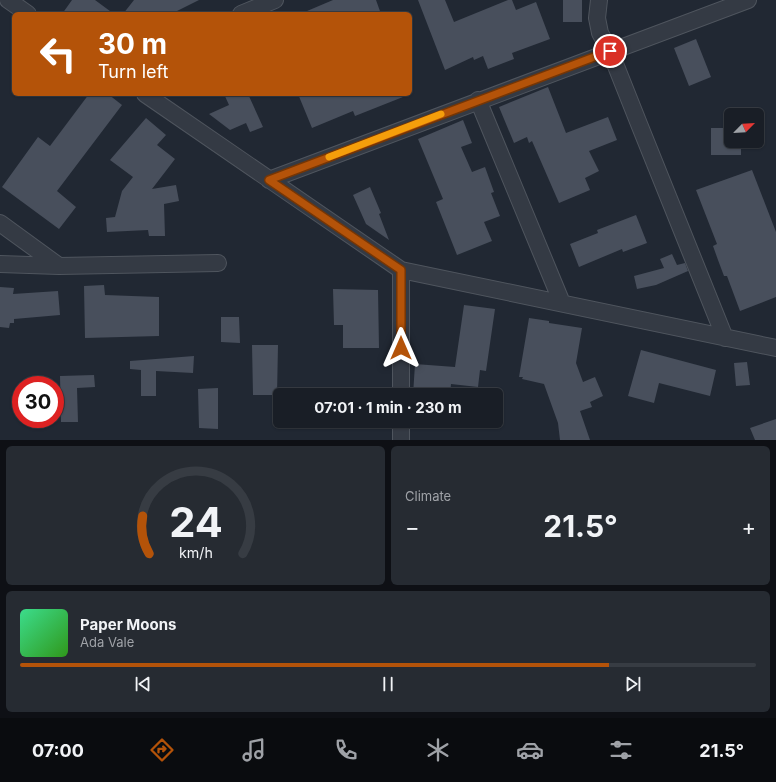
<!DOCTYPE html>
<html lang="en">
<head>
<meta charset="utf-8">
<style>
	body { margin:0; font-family:Inter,sans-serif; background:#262b32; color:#f1f3f6; height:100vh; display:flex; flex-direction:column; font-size:15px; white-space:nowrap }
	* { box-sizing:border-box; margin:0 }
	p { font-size:13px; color:#9fa2a7 }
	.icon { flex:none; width:22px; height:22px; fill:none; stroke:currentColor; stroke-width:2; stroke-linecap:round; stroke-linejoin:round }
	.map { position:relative; height:440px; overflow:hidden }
	.drawer { display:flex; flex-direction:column; gap:6px; padding:6px; background:#0e1015; flex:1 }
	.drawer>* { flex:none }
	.top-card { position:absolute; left:12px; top:12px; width:400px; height:84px; border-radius:6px; box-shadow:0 1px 3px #0004,0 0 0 1px #373c43; background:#b45309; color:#fff; overflow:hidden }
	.needle { width:26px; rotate:66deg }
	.tools { position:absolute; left:724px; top:108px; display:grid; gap:8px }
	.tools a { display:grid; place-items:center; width:40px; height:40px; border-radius:6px; background:#191e26; box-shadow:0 1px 3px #0004,0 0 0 1px #373c43; font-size:20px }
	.speed { position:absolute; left:12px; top:376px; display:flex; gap:8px; font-size:20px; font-weight:700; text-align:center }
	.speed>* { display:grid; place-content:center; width:52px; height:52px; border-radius:50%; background:#191e26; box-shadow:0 1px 3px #0004,0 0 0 1px #373c43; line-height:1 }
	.speed .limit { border:6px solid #d22; background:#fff; color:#111 }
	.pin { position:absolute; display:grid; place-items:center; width:34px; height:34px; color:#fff; margin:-17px; border:2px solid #fff; border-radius:50%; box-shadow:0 1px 4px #0007 }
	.me { position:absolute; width:44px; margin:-22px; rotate:0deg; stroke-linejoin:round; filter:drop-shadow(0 0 3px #0008) }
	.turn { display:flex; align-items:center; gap:14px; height:84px; padding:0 20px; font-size:18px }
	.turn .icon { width:52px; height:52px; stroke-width:2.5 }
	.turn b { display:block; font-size:28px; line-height:34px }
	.big { font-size:30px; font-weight:700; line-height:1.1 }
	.drawer .widget { flex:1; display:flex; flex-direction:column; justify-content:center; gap:6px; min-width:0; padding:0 14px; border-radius:6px; background:#262b32 }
	.drawer .dial { align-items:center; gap:0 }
	.dial svg { height:104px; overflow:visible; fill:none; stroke:#373c43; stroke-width:7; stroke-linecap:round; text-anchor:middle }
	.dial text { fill:#f1f3f6; stroke:none }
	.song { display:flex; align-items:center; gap:12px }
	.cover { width:48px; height:48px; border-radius:6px; background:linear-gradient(135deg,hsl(150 70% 55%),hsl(110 70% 35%)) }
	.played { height:4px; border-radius:2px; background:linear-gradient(90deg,#b45309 80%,#373c43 80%) }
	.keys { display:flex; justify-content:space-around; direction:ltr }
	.heat { display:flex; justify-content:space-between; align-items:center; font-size:22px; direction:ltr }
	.drawer .tiles { flex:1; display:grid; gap:6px; grid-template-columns:1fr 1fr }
	.widget:last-child { grid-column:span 2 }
	.trip { position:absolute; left:273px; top:388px; width:230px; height:40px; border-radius:6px; background:#191e26; box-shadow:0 1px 3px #0004,0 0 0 1px #373c43; font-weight:700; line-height:40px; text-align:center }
	.tab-bar { display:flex; height:64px; justify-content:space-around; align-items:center; background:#0a0c0f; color:#9fa2a7 }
	.tab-bar .icon { width:28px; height:28px }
	.tab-bar .current { color:#b45309 }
	.tab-bar b { font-size:18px; color:#f1f3f6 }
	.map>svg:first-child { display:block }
</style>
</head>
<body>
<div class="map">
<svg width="776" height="440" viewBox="0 0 776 440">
	<rect width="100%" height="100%" fill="#212833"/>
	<!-- building -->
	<path fill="#484f5c" d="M72,0H95L114,14H62Z
		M134,0H199L171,14H123Z
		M333,0H376L381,14H300Z
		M418,0H445L454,22L508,0H512L516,10L536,2L550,39L512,53L514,59L488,69L483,56L474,60L473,57L445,70Z
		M563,0H582V22H563Z
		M696,39L711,77L689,86L674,48Z
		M548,87L566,133L608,117L617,140L589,151L599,171L585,178L590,190L559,203L532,141L529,143L527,137L514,143L499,107Z
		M89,94H108L122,105L57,191L76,207L59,229L2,187L38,137L50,146Z
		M224,94H248L263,127L250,132L246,123L230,130L209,114L229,105Z
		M298,94H408V95L355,116L353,111L312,128Z
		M146,118L166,135L157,145L175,159L152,189L176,185L179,201L164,204L165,236H149L148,230L107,232L106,218L115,217L122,191L133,177L110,160Z
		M463,120L472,143L461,147L472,172L485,167L494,192L491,193L500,216L484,222L492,241L457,255L436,202L443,199L418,139Z
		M711,128H731V141H741V155H711Z
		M752,170L776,232V297L740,311L727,276H724L718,260L713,246L717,244L696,190Z
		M370,187L381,213L379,214L389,240L366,224L353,195Z
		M636,215L647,243L623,252L622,249L579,267L570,244L598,233L597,230Z
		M672,254L677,265L685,263L688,271L656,285L637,289L634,276L664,268L660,259Z
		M104,285L105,295L159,297V336L85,338L84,286Z
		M0,287L14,288L13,294L58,291L60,315L14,319V323H10L9,328L0,327Z
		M333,289L378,290L379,348H343V325H334Z
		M464,305L495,309L486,371L480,370L478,387L451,384L450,395H413L415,364L455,367Z
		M221,317H239L240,343L221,342Z
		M529,318L549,321V323L582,328L576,363L583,382L595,377L603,396L590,402L592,407L580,411L590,440H560L558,423L544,384L522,379L523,377H519Z
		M252,345H278L277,395H253Z
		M641,350L716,370L710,396L659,383L654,403L628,396Z
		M194,356L193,373L156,371V396H141V370L130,369V361Z
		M747,362L750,385L736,386L734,363Z
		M94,375L95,387L77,388L78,422H61L60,376Z
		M218,388V429L199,428L198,389Z
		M776,419V440H755L750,428Z"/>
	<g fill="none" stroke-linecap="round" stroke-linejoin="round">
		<defs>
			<path id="street" d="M8,0L28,14
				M599,0L597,18L600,33L610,51L639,124L725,338
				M241,14L275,0
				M145,94L401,270L776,348
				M478,100L562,303
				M269,180L748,0
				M0,223L59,266
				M0,264L59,266L218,263
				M401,270V395
				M401,421V440"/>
		</defs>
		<!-- street casing -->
		<use href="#street" stroke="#4f555e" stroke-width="18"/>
		<!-- street -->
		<use href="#street" stroke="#343a44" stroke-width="16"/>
	</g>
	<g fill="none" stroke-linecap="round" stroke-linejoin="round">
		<defs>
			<path id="route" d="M401,348V270L269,180L610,51"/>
		</defs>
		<!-- route casing -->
		<use href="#route" stroke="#753606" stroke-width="10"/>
		<!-- route -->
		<use href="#route" stroke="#b45309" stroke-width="7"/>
		<!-- slow -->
		<path stroke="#f59e0b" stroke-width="7" d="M329,157L441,114"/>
	</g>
</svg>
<div class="tools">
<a><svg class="needle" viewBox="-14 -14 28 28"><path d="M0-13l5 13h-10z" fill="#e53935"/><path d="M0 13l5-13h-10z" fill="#9fa2a7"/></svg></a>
</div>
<div class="speed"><div class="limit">30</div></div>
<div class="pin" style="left:610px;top:51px;background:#d93025"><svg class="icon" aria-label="arrive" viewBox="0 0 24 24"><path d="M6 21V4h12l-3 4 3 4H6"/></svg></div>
<svg class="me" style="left:401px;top:348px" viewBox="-20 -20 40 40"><path d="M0-17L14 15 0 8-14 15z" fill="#b45309" stroke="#fff" stroke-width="4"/></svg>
<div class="trip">07:01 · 1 min · 230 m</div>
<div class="top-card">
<div class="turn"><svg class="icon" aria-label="left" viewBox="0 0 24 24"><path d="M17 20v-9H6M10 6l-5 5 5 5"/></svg><div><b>30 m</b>Turn left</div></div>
</div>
</div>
<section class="drawer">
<div class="tiles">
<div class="widget dial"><svg viewBox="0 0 100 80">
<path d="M14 69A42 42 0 1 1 86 69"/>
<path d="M14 69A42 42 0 0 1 9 40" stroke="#b45309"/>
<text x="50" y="56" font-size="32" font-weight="700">24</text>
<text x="50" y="72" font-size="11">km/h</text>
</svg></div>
<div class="widget"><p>Climate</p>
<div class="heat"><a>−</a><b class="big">21.5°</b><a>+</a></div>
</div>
<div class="widget">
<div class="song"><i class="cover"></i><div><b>Paper Moons</b><p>Ada Vale</p></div></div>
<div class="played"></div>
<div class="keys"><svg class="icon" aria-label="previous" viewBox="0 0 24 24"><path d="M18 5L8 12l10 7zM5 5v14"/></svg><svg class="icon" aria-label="pause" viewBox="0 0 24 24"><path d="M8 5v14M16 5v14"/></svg><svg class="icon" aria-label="next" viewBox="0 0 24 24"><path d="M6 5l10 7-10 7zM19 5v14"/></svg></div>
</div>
</div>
</section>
<nav class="tab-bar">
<b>07:00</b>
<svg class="icon current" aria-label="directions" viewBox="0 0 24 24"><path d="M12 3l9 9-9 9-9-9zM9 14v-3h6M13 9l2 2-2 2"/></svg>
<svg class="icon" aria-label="music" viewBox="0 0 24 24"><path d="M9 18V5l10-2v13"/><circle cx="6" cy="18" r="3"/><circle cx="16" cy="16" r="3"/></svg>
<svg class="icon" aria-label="phone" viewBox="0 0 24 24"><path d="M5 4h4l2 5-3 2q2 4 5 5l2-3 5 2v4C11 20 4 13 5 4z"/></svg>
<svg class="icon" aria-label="climate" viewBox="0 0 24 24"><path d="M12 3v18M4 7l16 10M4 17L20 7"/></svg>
<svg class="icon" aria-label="car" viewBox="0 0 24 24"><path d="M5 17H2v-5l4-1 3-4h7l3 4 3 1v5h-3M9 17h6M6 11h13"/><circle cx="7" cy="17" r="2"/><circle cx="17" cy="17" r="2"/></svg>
<svg class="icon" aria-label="filters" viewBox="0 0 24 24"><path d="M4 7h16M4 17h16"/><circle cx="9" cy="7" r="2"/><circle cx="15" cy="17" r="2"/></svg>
<b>21.5°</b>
</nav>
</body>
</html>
